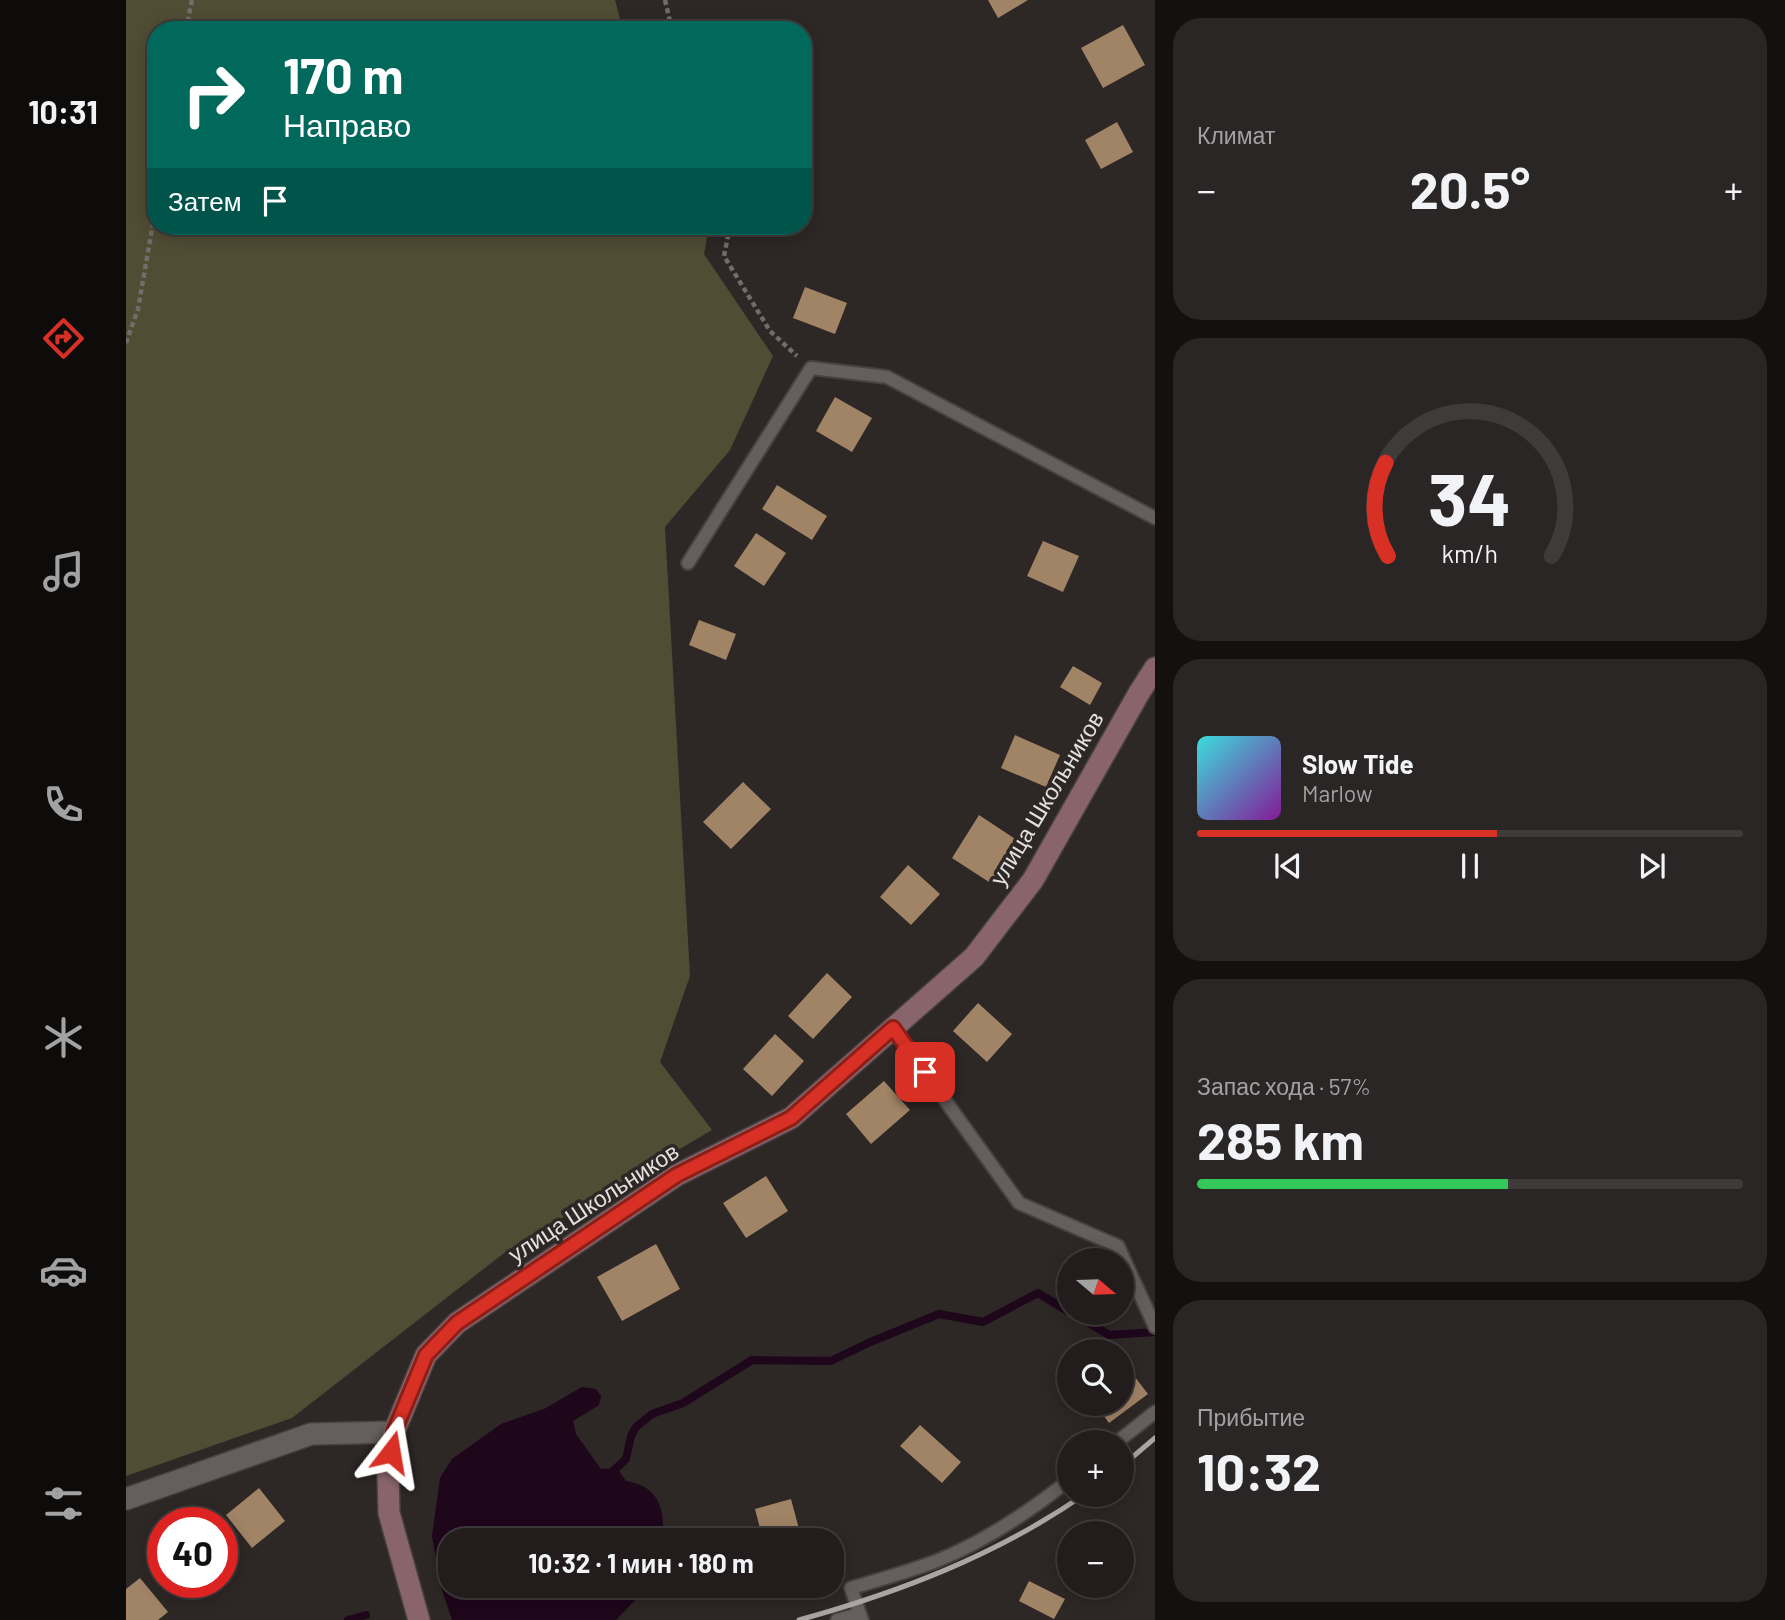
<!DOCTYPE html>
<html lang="ru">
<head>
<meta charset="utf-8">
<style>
	body { margin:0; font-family:Barlow,sans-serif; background:#2a2625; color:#f1f3f6; height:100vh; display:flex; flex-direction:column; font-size:26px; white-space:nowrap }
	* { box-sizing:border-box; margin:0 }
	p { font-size:23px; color:#a2a2a3 }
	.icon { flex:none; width:38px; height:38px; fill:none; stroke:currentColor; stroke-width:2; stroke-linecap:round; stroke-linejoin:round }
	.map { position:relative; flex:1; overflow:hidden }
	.side { display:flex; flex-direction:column; gap:18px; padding:18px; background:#13100f; width:630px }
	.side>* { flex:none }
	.guide { position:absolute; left:21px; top:21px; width:665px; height:214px; border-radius:28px; box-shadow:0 4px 18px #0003,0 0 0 2px #3f3b3b; background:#00695c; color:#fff; overflow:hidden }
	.needle { width:46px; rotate:109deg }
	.tools { position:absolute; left:931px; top:1248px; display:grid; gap:14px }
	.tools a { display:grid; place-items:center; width:77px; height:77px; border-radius:50%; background:#221d1c; box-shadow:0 4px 18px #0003,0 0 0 2px #3f3b3b; font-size:35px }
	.speed { position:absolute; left:21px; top:1507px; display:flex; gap:14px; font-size:35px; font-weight:700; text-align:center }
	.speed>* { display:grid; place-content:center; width:91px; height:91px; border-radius:50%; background:#221d1c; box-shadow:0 4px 18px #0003,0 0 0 2px #3f3b3b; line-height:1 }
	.speed .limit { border:10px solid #d22; background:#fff; color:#111 }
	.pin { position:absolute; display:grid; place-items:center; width:60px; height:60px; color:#fff; margin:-30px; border-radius:14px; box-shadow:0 4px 10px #0006 }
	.me { position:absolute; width:77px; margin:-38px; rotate:14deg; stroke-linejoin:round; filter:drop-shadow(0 0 5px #0008) }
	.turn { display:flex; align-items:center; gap:24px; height:147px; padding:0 21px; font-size:32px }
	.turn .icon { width:91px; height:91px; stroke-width:2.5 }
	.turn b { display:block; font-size:49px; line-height:60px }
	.then { display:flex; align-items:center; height:66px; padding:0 21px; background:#0003; gap:14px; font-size:26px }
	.big { font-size:52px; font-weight:700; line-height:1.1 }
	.side .tile { flex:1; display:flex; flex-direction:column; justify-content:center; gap:10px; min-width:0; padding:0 24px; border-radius:28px; background:#2a2625 }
	.side .dial { align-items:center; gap:0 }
	.dial svg { height:182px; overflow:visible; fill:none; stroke:#3f3b3b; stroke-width:7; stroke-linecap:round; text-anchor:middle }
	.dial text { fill:#f1f3f6; stroke:none }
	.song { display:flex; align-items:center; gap:21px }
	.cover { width:84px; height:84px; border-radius:10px; background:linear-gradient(135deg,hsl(180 70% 55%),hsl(290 70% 35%)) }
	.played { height:7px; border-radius:4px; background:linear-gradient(90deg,#d93025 55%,#3f3b3b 55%) }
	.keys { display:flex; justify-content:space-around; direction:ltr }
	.heat { display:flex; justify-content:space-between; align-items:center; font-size:38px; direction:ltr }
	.charge { height:10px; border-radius:5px; background:linear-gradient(90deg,#34c759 57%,#3f3b3b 0) }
	.trip { position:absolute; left:312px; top:1528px; width:406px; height:70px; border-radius:28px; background:#221d1c; box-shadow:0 4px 18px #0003,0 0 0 2px #3f3b3b; font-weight:700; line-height:70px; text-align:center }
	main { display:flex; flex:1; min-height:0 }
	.dock { display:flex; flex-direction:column; width:126px; justify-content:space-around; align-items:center; background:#0e0c0b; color:#a2a2a3 }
	.dock .icon { width:49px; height:49px }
	.dock .on { color:#d93025 }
	.dock b { font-size:32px; color:#f1f3f6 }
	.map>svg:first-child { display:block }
</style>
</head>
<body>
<main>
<nav class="dock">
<b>10:31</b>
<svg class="icon on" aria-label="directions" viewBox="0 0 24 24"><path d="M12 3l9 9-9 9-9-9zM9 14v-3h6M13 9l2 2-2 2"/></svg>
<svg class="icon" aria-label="music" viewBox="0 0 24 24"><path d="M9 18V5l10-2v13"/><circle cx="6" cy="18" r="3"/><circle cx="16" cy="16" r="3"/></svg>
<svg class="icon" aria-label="phone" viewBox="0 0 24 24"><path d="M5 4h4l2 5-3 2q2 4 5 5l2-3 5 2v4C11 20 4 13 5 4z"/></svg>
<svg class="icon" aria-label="climate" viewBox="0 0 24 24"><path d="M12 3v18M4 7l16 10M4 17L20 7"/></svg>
<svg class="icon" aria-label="car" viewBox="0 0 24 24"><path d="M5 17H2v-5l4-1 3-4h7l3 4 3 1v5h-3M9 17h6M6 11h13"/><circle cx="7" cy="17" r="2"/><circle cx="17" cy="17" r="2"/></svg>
<svg class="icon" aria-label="filters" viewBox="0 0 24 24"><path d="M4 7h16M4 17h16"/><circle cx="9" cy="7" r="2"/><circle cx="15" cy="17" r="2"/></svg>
</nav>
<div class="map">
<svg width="1029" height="1620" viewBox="0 0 1029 1620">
	<rect width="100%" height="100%" fill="#2d2725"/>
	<!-- green -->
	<path fill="#514c34" d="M0,0H489L497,30H30V226H583L578,254L647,356L604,450L539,527L564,976L534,1062L586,1130L382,1250L166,1418L0,1476Z"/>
	<!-- water -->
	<path fill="#1e061b" d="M456,1387L470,1389L475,1396L473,1405L447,1421L450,1434L475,1469L491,1468L500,1481C533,1486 540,1510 536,1540H324V1586H519L514,1595L490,1620H326L315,1587L306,1536L314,1478L326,1459L375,1424L418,1409Z"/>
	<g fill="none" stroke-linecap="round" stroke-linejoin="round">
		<!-- stream -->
		<path stroke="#1e061b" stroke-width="8" d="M945,1312L983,1335L1029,1332
			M485,1473L500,1459L505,1436L510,1427L526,1414L557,1403L626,1360L705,1361L742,1343L813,1314L857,1322L912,1293L943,1312
			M222,1620L240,1615"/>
	</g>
	<!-- building -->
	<path fill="#a18466" d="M862,0H902L872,18Z
		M997,25L1019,65L977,88L955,48Z
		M991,122L1007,152L975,169L959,140Z
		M679,287L721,303L709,334L667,318Z
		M709,397L746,418L726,452L690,431Z
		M651,485L701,516L686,540L636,509Z
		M630,533L660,553L638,586L608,566Z
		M917,541L953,556L937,592L901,576Z
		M573,620L610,634L600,660L563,645Z
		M947,666L976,683L964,705L934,687Z
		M889,735L934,755L920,787L875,768Z
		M617,782L645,809L605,849L577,822Z
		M853,815L894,842L866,884L826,858Z
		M782,865L814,894L785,925L754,897Z
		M701,973L726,997L687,1039L662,1016Z
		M852,1003L886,1034L861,1062L827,1031Z
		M649,1034L678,1061L646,1096L617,1069Z
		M758,1081L784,1110L745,1144L720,1114Z
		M640,1176L662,1211L620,1238L597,1203Z
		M530,1244L554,1289L496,1321L471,1277Z
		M996,1360L1022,1394L983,1423L969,1404H996Z
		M794,1425L835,1462L816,1483L774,1446Z
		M133,1488L159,1521L126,1548L100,1515Z
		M665,1499L676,1540H637L629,1509Z
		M14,1578L42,1612L32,1620H0V1589Z
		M903,1581L939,1599L928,1619L893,1601Z
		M61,1582H84L70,1593Z"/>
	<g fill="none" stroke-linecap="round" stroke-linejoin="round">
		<defs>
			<path id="lane" d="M562,563L685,368L761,377L1029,518
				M767,1028L893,1203L992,1246L1029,1327
				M991,1442L1029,1412
				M711,1620L733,1614
				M736,1620L725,1588C753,1580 781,1572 808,1562C856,1543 903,1512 943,1480"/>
			<path id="street" d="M0,1499L185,1434L268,1432"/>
			<path id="secondary" d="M293,1620L263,1513L262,1472L268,1432L300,1355L331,1323L551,1175L665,1118L848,957L907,880L1013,693L1029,668"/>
		</defs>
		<!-- lane casing -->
		<use href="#lane" stroke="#474240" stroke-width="16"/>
		<!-- street casing -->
		<use href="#street" stroke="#474240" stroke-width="24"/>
		<!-- secondary casing -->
		<use href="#secondary" stroke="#474240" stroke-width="24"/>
		<!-- path -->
		<path stroke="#726d6b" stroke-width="4.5" stroke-dasharray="5 3.5" stroke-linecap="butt" d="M539,0L546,30
			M60,30L66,0
			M604,226L598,256L644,331L671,356
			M0,343L12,309L30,206"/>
		<!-- lane -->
		<use href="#lane" stroke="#655e5c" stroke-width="12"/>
		<!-- street -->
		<use href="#street" stroke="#655e5c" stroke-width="21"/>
		<!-- secondary -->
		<use href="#secondary" stroke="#89646b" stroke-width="21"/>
		<!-- rail -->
		<path stroke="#aaa5a4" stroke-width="5" d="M996,1466L1029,1438
			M673,1620C774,1592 871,1555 959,1494"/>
	</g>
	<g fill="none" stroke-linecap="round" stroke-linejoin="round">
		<defs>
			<path id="route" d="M265,1452L268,1432L300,1355L331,1323L551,1175L665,1118L767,1028L799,1072"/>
		</defs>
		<!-- route casing -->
		<use href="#route" stroke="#8d1f18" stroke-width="18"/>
		<!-- route -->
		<use href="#route" stroke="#d93025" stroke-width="12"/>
	</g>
	<g text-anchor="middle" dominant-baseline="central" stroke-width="7" stroke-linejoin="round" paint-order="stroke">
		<!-- street labels -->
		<g font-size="23" fill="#e4e0df" stroke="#2d2725">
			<text transform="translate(920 798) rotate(-59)">улица Школьников</text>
			<text transform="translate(467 1202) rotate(-33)">улица Школьников</text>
		</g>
	</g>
</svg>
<div class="tools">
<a><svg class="needle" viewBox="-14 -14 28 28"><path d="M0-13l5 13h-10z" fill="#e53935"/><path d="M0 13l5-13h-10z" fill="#a2a2a3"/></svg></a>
<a><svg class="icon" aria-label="search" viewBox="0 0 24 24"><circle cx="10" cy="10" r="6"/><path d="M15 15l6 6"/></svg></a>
<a>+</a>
<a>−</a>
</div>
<div class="speed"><div class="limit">40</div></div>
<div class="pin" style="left:799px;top:1072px;background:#d93025"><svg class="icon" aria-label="arrive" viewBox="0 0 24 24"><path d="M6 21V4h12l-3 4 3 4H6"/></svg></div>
<svg class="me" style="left:265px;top:1452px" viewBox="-20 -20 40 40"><path d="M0-17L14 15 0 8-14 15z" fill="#d93025" stroke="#fff" stroke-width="4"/></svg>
<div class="trip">10:32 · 1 мин · 180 m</div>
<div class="guide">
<div class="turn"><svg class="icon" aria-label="right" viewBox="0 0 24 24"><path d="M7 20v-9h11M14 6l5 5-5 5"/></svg><div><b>170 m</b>Направо</div></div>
<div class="then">Затем<svg class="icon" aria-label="arrive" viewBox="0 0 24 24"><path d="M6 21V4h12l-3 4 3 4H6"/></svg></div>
</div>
</div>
<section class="side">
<div class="tile"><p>Климат</p>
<div class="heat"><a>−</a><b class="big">20.5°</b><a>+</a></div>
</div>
<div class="tile dial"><svg viewBox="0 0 100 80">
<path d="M14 69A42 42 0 1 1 86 69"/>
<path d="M14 69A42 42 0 0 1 13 28" stroke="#d93025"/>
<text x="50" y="56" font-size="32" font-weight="700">34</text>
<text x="50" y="72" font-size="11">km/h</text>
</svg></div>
<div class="tile">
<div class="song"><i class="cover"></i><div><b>Slow Tide</b><p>Marlow</p></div></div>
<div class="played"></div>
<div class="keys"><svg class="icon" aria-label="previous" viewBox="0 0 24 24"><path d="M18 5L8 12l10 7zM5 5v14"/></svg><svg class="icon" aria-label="pause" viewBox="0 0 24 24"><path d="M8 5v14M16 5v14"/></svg><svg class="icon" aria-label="next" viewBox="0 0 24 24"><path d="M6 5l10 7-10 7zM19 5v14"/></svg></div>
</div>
<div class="tile"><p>Запас хода · 57%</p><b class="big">285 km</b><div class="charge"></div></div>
<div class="tile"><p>Прибытие</p><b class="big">10:32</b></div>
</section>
</main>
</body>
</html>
